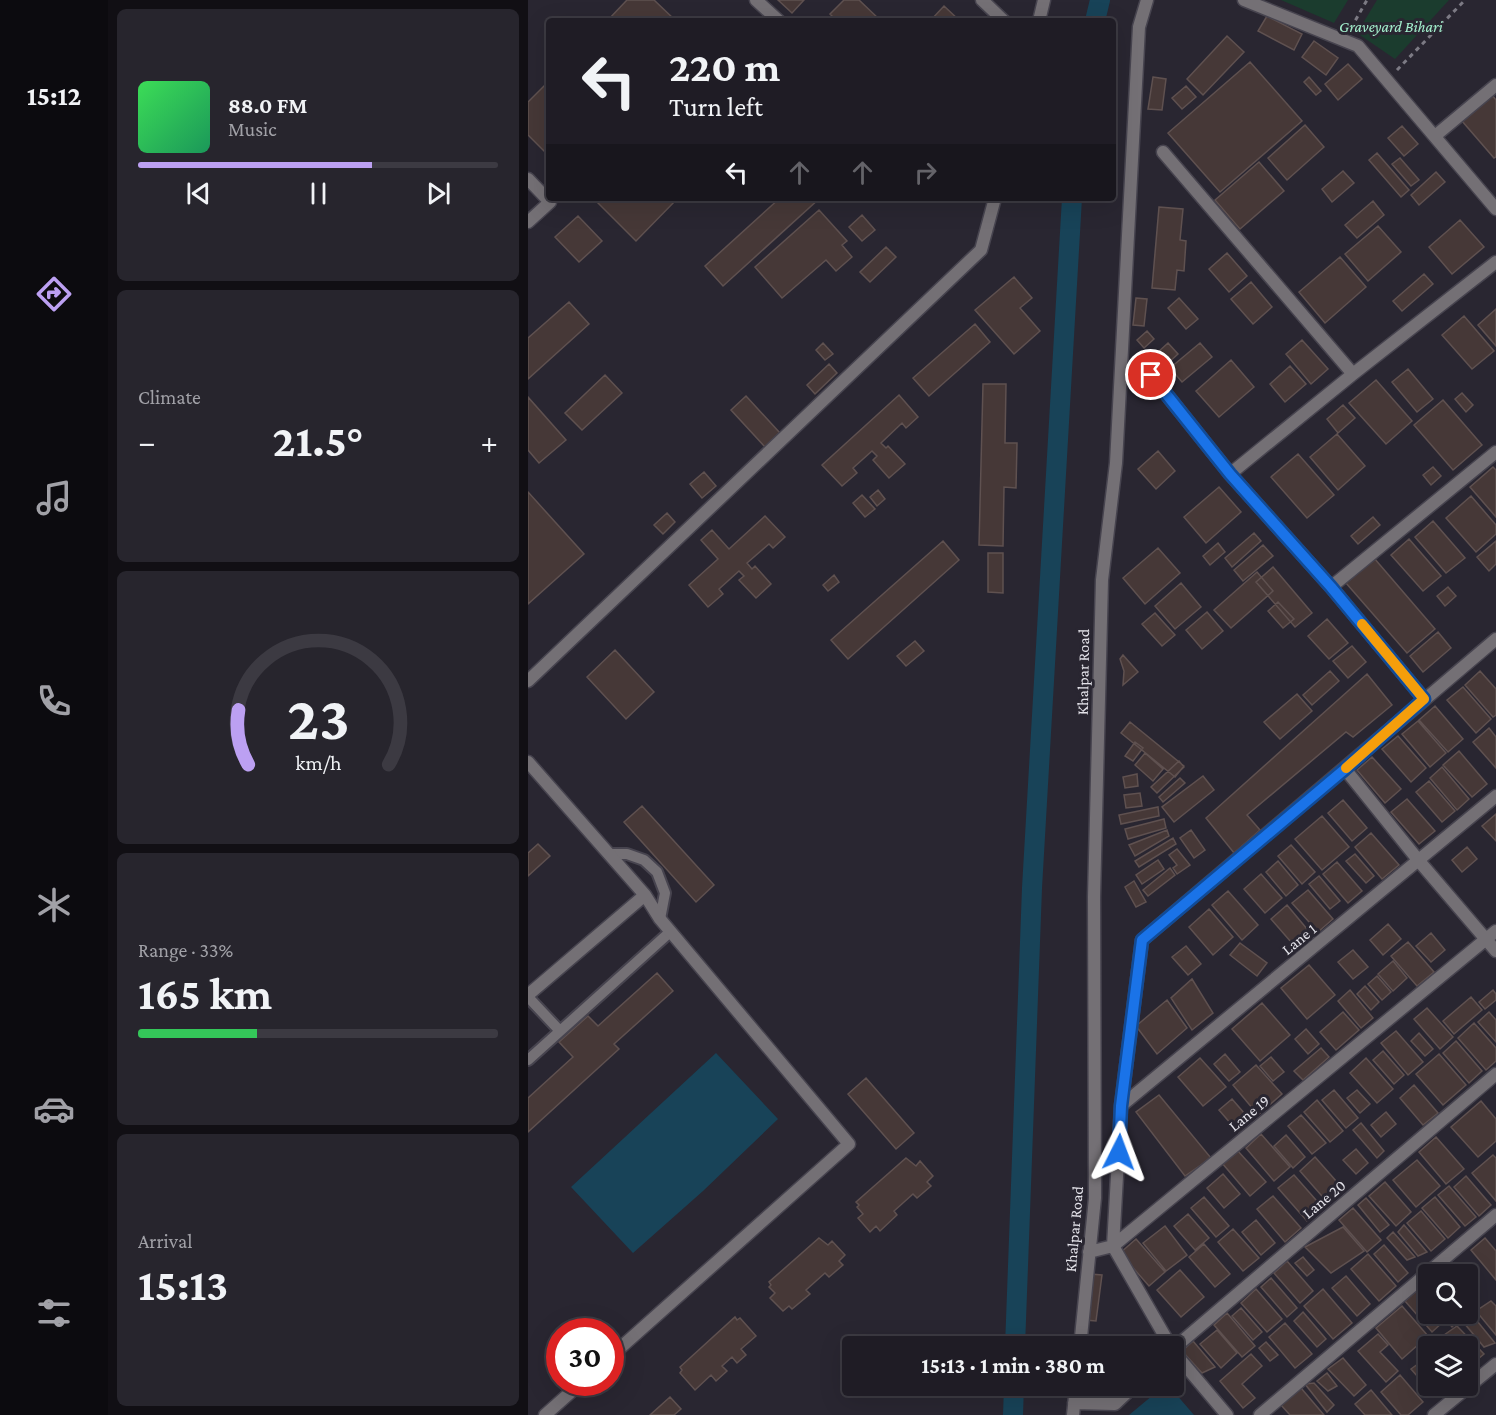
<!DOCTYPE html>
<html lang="en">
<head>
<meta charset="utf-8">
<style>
	body { margin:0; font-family:"Crimson Pro",serif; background:#27252d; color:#f1f3f6; height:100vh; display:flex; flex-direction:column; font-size:22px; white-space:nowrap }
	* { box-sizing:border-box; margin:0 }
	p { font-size:20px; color:#a1a1a7 }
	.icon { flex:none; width:33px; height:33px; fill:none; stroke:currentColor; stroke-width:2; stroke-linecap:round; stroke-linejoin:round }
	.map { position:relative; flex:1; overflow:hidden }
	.details { display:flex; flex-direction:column; gap:9px; padding:9px; background:#110f14; width:420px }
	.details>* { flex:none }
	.top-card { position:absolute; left:18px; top:18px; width:570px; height:183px; border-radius:6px; box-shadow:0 6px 24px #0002,0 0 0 2px #3c3a42; background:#1f1c25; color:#f1f3f6; overflow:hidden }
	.buttons { position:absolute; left:890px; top:1264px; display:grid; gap:12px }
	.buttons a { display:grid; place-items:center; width:60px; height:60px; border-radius:6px; background:#1f1c25; box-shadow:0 6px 24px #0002,0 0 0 2px #3c3a42; font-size:30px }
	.speed { position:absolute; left:18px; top:1318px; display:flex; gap:12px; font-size:30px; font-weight:700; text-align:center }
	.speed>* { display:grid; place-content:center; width:78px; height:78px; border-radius:50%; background:#1f1c25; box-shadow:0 6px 24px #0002,0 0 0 2px #3c3a42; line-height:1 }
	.speed .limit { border:9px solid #d22; background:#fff; color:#111 }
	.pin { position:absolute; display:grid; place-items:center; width:51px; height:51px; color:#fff; margin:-26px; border:3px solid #fff; border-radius:50%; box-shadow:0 2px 6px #0007 }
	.me { position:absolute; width:66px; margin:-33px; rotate:3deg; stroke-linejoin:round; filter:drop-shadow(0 0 4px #0008) }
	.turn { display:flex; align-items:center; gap:21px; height:126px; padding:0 24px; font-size:27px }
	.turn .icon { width:78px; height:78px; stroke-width:2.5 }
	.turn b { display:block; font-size:42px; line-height:51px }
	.lanes { display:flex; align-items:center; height:57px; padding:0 24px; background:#0003; justify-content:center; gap:30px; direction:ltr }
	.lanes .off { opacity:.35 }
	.big { font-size:45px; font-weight:700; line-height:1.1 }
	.details .widget { flex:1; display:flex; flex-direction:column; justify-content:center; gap:9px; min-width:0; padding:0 21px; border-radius:9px; background:#27252d }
	.details .dial { align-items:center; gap:0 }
	.dial svg { height:156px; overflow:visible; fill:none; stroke:#3c3a42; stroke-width:7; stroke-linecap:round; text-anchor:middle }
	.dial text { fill:#f1f3f6; stroke:none }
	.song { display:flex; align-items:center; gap:18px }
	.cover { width:72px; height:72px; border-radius:9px; background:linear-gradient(135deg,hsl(130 70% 55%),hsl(150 70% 35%)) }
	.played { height:6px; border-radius:3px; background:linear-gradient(90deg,#bca0f2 65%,#3c3a42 65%) }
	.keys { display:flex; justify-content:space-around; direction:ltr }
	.heat { display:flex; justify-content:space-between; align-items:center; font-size:33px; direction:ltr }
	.charge { height:9px; border-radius:4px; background:linear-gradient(90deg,#34c759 33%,#3c3a42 0) }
	.trip { position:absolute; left:314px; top:1336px; width:342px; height:60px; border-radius:6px; background:#1f1c25; box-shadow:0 6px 24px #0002,0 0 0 2px #3c3a42; font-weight:700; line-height:60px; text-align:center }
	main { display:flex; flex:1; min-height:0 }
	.menu { display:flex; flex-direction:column; width:108px; justify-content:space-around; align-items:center; background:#0c0b0f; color:#a1a1a7 }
	.menu .icon { width:42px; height:42px }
	.menu .selected { color:#bca0f2 }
	.menu b { font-size:27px; color:#f1f3f6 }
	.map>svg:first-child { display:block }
</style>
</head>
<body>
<main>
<nav class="menu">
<b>15:12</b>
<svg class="icon selected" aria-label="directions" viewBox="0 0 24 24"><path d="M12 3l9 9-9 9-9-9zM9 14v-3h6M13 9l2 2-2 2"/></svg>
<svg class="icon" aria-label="music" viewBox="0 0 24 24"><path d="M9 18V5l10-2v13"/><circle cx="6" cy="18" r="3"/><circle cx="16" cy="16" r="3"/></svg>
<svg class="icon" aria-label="phone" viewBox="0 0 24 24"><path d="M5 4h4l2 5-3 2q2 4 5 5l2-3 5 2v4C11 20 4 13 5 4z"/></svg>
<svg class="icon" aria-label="climate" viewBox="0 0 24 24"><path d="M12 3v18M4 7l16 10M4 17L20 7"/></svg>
<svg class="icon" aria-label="car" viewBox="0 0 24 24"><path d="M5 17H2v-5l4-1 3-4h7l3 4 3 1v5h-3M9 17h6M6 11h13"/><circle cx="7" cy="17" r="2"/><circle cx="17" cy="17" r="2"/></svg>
<svg class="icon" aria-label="filters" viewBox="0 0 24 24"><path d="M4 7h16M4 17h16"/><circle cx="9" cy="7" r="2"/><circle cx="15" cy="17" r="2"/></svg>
</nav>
<section class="details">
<div class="widget">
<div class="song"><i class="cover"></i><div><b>88.0 FM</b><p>Music</p></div></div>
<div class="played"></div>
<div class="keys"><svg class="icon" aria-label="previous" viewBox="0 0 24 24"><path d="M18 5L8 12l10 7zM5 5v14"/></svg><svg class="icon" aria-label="pause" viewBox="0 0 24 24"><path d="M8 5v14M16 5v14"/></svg><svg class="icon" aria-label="next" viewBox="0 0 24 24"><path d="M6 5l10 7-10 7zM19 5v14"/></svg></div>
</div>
<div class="widget"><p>Climate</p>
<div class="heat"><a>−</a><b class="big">21.5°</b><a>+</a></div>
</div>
<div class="widget dial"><svg viewBox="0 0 100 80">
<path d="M14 69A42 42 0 1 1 86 69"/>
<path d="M14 69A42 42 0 0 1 9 41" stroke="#bca0f2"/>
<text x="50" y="56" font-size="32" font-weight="700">23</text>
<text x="50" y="72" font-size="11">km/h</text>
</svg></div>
<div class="widget"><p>Range · 33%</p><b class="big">165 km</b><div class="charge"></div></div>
<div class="widget"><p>Arrival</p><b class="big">15:13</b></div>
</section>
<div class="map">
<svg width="968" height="1415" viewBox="0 0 968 1415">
	<rect width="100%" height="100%" fill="#292631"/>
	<!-- green -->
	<path fill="#1b3c2e" d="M753,0H820L806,23Z
		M849,0H921L867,59L829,33Z"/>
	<!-- water -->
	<path fill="#184358" d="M188,1053L250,1119L175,1191L105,1253L43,1187Z
		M636,1386H641L666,1415H601Z"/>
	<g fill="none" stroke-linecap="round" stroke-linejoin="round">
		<!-- canal -->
		<path stroke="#184358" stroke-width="20" d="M567,21L572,0
			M487,1347L504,888L544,198
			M485,1415L486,1386"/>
	</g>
	<!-- building -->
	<path fill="#463837" stroke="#5f5150" stroke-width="1.5" d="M99,0H126L148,21H79Z
		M250,0H276L264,13Z
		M316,0H331L352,20L309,21L302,14Z
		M416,6L432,21H402Z
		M739,16L774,34L766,50L730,31Z
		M699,36L716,52L675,95L659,79Z
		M786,41L810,58L798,75L774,57Z
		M722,62L774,121L692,192L640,133Z
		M820,64L834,79L810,100L797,84Z
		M625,77L638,79L634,110L620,109Z
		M781,77L793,91L788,95L776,82Z
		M21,81V156L0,135V102Z
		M658,86L668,97L654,109L644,98Z
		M964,95L968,100V157L966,158L934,121Z
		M777,125L796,147L759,180L740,158Z
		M874,126L890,144L876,156L860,138Z
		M849,153L881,190L873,197L841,160Z
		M872,158L891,180L883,186L864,164Z
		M731,162L756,191L712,229L687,200Z
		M815,171L826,183L804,202L794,189Z
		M908,172L917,182L891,205L883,195Z
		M65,198H150L108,241Z
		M252,198H292L195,286L177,266Z
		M845,201L856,215L829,238L817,225Z
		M631,207L655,209L652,240L658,241L656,271L649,270L647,290L624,288Z
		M291,210L319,241L314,245L324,257L308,271L298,260L254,298L227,267Z
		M334,215L347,230L334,241L321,227Z
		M50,216L74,241L51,262L27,237Z
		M932,220L956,247L924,274L901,247Z
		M850,226L873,252L840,281L817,254Z
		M358,247L368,257L342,282L332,272Z
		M699,253L719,276L701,292L681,269Z
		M812,257L838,287L797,323L771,292Z
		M896,274L905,284L874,311L865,301Z
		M486,277L504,298L492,308L512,331L486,354L447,310Z
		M723,282L744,307L725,324L703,299Z
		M608,298L619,299L616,326L605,325Z
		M651,298L670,319L658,329L640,308Z
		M41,302L61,324L0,379V338Z
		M968,309V346L950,325Z
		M936,316L966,351L944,369L914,335Z
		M447,324L462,342L401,396L385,378Z
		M619,331L626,339L616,348L609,340Z
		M774,340L800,369L783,384L758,354Z
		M295,343L305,354L297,360L288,350Z
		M640,343L650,354L639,364L629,353Z
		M672,343L684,357L654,382L642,368Z
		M703,360L726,387L691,417L668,391Z
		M301,364L309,373L287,394L279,385Z
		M762,366L778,384L757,402L742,384Z
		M880,369L905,399L889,412L864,382Z
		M77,375L94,393L54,430L37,413Z
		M848,380L884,421L858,444L821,403Z
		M455,384H478L477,443H489L488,488L476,487L475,546L451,545Z
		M934,393L945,405L938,412L927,399Z
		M371,395L390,417L378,428L374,423L353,443L358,448L360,446L377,464L361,478L345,460L349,456L344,451L325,468L329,473L314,486L294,465Z
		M218,396L252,433L237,447L203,410Z
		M0,397L38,440L11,463L0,450Z
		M915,400L954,445L925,470L886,425Z
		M815,405L827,418L810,433L799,419Z
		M809,434L837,466L810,490L782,457Z
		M630,451L647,471L628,489L610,469Z
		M770,454L806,495L779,518L743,477Z
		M905,467L913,476L903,485L895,475Z
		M965,467L968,470V517L942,487Z
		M176,472L188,486L174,498L162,484Z
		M691,487L713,512L678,543L656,517Z
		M350,490L357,499L349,506L342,497Z
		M0,492L56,554L0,604Z
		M334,495L347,509L337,517L325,503Z
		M943,496L968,525V534L948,552L918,518Z
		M139,513L147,522L135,534L126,525Z
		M237,516L257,537L245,548L241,544L219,563L224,569L227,566L243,584L228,598L211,580L216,576L211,571L191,589L195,594L180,607L161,585L190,559L173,540L184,530L201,549Z
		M845,517L852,525L830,544L823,536Z
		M905,521L937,558L918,573L887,537Z
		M726,533L733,541L704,567L697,558Z
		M881,539L913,576L895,591L863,555Z
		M415,541L431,560L320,659L303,640Z
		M968,541V564L961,571L949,557Z
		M690,543L697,552L682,565L675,556Z
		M735,545L745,556L715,581L706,570Z
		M630,548L652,573L617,604L595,578Z
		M460,553H475V593L460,592Z
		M846,558L907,629L879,653L818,583Z
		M745,567L784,613L767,627L728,582Z
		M729,572L745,591L703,628L686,610Z
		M306,575L311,582L300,591L295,585Z
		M653,583L673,607L647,629L627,606Z
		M920,587L928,596L917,606L909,596Z
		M750,602L766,619L755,628L740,611Z
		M679,612L695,631L674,649L658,630Z
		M627,613L647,635L634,646L614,624Z
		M799,619L820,643L801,659L780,636Z
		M910,632L923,648L895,672L882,656Z
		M387,641L396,651L378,666L369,656Z
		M824,646L838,662L820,678L805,661Z
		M87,650L126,692L98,719L59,677Z
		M595,655L610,672L595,685L596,671L592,659Z
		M802,671L811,681L784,705L775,695Z
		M952,671L968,689V715L965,717L937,685Z
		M839,674L864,705L825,737L818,732L719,815L732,830L706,853L678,818Z
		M935,687L963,719L948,733L919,700Z
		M769,694L784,711L752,739L736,722Z
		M907,706L935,739L920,752L891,720Z
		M890,721L918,753L902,767L874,734Z
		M602,722L656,766L647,777L593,733Z
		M961,728L968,737V768L945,742Z
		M870,736L898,768L883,782L854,749Z
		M607,742L615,748L605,761L597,756Z
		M931,751L959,784L944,797L915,765Z
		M617,753L635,769L625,781L607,765Z
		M844,757L873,789L857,803L829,770Z
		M651,761L656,767L629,793L623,787Z
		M914,767L941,799L929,810L902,778Z
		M609,774L610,786L597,788L595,777Z
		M675,776L686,790L646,822L634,807Z
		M652,778L657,783L635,802L631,797Z
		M901,781L927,811L914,822L888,792Z
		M612,793L614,806L598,808L596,795Z
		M879,799L907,831L891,844L863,812Z
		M815,800L839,828L824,841L800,813Z
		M114,806L186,885L168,902L96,822Z
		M630,807L631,816L593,824L591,815Z
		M968,814V841L954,826Z
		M794,816L821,847L794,870L767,839Z
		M636,819L638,828L600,839L597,829Z
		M639,830L641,836L607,856L601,845Z
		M663,830L677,850L666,858L652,838Z
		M843,833L871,865L854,879L827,847Z
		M645,838L648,844L611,867L607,861Z
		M10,844L22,856L0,876V853Z
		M763,845L787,872L774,884L750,856Z
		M939,847L949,859L934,872L924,860Z
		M649,849L662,865L649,874L645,868L649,865L641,855Z
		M827,854L846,876L838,883L818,861Z
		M630,860L636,869L614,884L608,875Z
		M750,861L770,885L758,896L738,872Z
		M809,862L834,891L820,903L795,874Z
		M642,868L647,875L620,896L615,890Z
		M733,874L754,898L737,913L716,889Z
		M791,876L812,901L802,909L781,884Z
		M606,881L618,902L608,907L597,887Z
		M780,890L805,919L790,932L764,903Z
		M700,891L730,925L714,940L684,905Z
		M759,905L779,929L763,942L743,919Z
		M681,909L705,937L685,955L661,927Z
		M860,924L873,939L855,955L842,940Z
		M903,933L917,950L903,962L888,946Z
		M880,942L906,972L889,986L863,956Z
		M712,943L739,963L729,976L702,955Z
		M658,946L673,964L660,975L644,957Z
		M825,950L840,967L825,979L810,962Z
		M865,961L879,978L865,991L850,974Z
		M781,965L807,995L779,1019L753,988Z
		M129,973L145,991L86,1044L91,1049L0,1132V1098L45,1057L31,1042L60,1016L70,1026Z
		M849,976L863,992L854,1000L840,984Z
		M664,979L685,1013L664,1030L643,998Z
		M837,986L851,1002L843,1010L829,994Z
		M822,990L845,1018L833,1028L810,1001Z
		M965,990L968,994V1000L957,1009L951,1002Z
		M943,997L954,1010L926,1034L915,1021Z
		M639,1000L659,1028L629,1054L608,1026Z
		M734,1003L762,1035L732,1061L704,1029Z
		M899,1008L925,1037L912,1049L886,1019Z
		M815,1012L831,1030L808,1050L792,1032Z
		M961,1012L968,1020V1042L950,1022Z
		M946,1023L968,1048V1061L958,1070L930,1038Z
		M778,1029L791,1044L780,1054L767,1039Z
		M868,1031L895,1062L880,1075L853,1043Z
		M891,1033L905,1049L897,1056L883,1041Z
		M928,1041L954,1071L941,1083L915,1053Z
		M793,1048L801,1057L775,1080L766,1071Z
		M855,1051L876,1075L866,1084L845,1060Z
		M697,1054L712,1072L701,1081L686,1064Z
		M911,1054L938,1085L915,1105L888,1074Z
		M743,1057L756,1072L745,1081L732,1066Z
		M672,1058L698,1087L675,1106L650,1077Z
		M838,1058L865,1089L849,1103L822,1073Z
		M728,1065L754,1094L730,1115L705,1085Z
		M338,1078L386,1133L368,1149L320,1094Z
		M886,1085L910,1113L895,1125L872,1098Z
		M806,1090L830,1118L818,1128L794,1100Z
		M829,1090L842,1104L832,1113L819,1098Z
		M631,1095L683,1158L657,1176L608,1112Z
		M704,1099L723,1121L710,1132L691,1110Z
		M789,1100L815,1131L802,1142L776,1112Z
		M953,1101L968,1119V1141L950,1157L923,1127Z
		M858,1112L868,1124L853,1137L843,1125Z
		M773,1115L798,1143L784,1154L760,1126Z
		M833,1123L856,1151L849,1158L825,1130Z
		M733,1134L762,1167L746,1181L718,1148Z
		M758,1135L777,1157L765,1168L746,1146Z
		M908,1137L936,1169L918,1184L891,1152Z
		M828,1149L840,1163L828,1174L815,1160Z
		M709,1150L738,1182L722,1196L694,1163Z
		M965,1155L968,1158V1201L944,1173Z
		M787,1157L816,1190L800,1203L772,1171Z
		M378,1158L388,1166L392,1161L405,1176L399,1182L403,1186L389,1198L385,1194L366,1211L369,1215L352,1231L348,1226L342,1232L330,1218L335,1214L329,1207L331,1205L328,1202Z
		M889,1160L912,1186L888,1207L865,1180Z
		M695,1174L712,1194L696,1208L679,1188Z
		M766,1175L795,1208L779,1221L750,1188Z
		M938,1176L963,1205L951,1216L926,1187Z
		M857,1182L883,1212L868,1226L841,1196Z
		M921,1186L948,1217L937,1226L910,1195Z
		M745,1196L773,1228L757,1242L729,1209Z
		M676,1197L701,1226L688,1237L663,1208Z
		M907,1197L932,1227L920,1238L894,1208Z
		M838,1198L861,1225L852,1232L830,1205Z
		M825,1208L853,1240L839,1252L811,1220Z
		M893,1211L917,1239L903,1251L879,1223Z
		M660,1214L681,1238L667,1250L646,1226Z
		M728,1220L747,1243L733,1255L714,1232Z
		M876,1225L899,1252L890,1256L870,1232Z
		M637,1226L659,1255L638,1271L615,1243Z
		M815,1227L836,1251L803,1273L777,1247Z
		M705,1229L731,1258L715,1271L690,1242Z
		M865,1232L887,1257L879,1260L859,1238Z
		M291,1238L300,1245L304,1241L317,1255L311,1261L315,1265L301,1277L297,1273L278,1290L282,1294L264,1309L261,1306L255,1311L242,1298L247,1293L241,1287L243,1285L241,1282Z
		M957,1238L968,1251V1280L943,1250Z
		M608,1239L637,1272L621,1286L592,1253Z
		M676,1244L702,1274L687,1287L661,1257Z
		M856,1245L880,1273L870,1282L846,1254Z
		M840,1254L868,1286L851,1301L823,1269Z
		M775,1257L786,1270L779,1276L767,1263Z
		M759,1261L785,1291L772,1303L746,1273Z
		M929,1263L938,1275H916Z
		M652,1270L676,1297L653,1317L629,1290Z
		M562,1274L574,1275L568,1321L557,1320Z
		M818,1276L842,1304L829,1316L804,1288Z
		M743,1278L769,1308L759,1317L733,1287Z
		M939,1283L951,1297L940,1309L939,1308Z
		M728,1289L754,1319L739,1332L713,1303Z
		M795,1289L824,1323L805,1339L776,1306Z
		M888,1291L900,1305V1314H908L915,1322L904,1332L877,1301Z
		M963,1301L968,1306V1335L948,1311Z
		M874,1306L900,1336L874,1359L848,1328Z
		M713,1308L734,1332L725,1340L704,1316Z
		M775,1312L798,1339L789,1347L766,1321Z
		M699,1313L727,1346L714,1357L686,1325Z
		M913,1314H937L924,1327Z
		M945,1316L967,1343L956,1347L936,1323Z
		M207,1317L209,1320L212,1318L228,1336L213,1349L218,1355L209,1363L204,1357L194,1366L199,1371L188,1381L183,1375L167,1390L152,1373L154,1370L152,1367Z
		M757,1323L784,1354L767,1368L741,1337Z
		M929,1326L956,1354L944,1364L939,1359V1347H928L916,1335Z
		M689,1330L709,1353L693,1368L672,1344Z
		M850,1334L860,1345L852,1352L870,1371L858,1382L830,1351Z
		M557,1338H569L568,1347H556Z
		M911,1338L919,1347H900V1349L899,1347Z
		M665,1341L687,1367L674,1373L654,1351Z
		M738,1342L750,1355L742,1361L731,1348Z
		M723,1354L734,1366L714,1384L727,1398L715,1408L692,1381Z
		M815,1358L838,1385L826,1396L800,1369Z
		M894,1361L900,1368V1386L916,1387L905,1394L883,1369Z
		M799,1373L809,1386L800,1391L789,1381Z
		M872,1375L895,1402L880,1415H873L853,1392Z
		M786,1383L806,1405L799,1412L777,1384Z
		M553,1386H566L565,1396L553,1395Z
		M571,1386H599L583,1400Z
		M773,1388L796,1415H762L753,1405Z
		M843,1390L864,1415H837L827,1404Z
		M142,1397L153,1409L146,1415H122Z"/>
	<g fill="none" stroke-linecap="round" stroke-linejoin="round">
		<defs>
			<path id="service" d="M81,854H99L116,860L129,872L137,893L132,919
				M0,997L32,1031
				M0,1060L142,932"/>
			<path id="minor" d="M228,0L251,21
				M454,0L476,21
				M716,0L830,46L968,209
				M511,21L516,0
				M907,136L968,85
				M635,152L825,374
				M0,179L22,202L0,222
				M623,375L702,474
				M803,587L702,474L825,374L968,262
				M0,681L453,250L467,198
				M896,699L803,587L968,452
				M0,762L117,895L132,919L321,1144L82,1357
				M817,769L891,861L968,951
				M0,995L117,895
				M593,1106L968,796
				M585,1246L593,1106L614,940L968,639
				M585,1246L643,1347
				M561,1252L585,1246L968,931
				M552,1347L567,1198L566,897L574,580L588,463L611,27L619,0
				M645,1349L968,1074
				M645,1351L699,1415
				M546,1403L587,1404L606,1386
				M17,1415L53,1383
				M545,1415L548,1386
				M732,1415L968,1215
				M906,1415L968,1364"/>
		</defs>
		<!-- service casing -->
		<use href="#service" stroke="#47444f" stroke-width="14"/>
		<!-- minor casing -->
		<use href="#minor" stroke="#47444f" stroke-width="15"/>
		<!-- path -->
		<path stroke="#7c7a84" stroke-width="3" stroke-dasharray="4.5 4.5" stroke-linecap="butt" d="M823,28L839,0
			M869,70L937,0"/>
		<!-- service -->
		<use href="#service" stroke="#747075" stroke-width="10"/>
		<!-- minor -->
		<use href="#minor" stroke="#747075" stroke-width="12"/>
	</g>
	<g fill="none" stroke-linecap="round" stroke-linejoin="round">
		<defs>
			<path id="route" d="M591,1152L593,1106L614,940L817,769L896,699L803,587L702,474L623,375"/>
		</defs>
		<!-- route casing -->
		<use href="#route" stroke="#114b97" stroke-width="15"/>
		<!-- route -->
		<use href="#route" stroke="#1a73e8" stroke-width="10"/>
		<!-- slow -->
		<path stroke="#f59e0b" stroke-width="10" d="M818,768L896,699L834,624"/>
	</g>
	<g text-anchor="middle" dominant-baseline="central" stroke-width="6" stroke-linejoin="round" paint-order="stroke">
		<!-- park labels -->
		<g font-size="16" font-style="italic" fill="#a4f0ce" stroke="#292631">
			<text x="863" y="26">Graveyard Bihari</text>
		</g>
		<!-- street labels -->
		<g font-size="16" fill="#e4e3ea" stroke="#292631">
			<text transform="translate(555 672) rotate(-89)">Khalpar Road</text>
			<text transform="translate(771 939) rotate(-39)">Lane 1</text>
			<text transform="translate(721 1113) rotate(-39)">Lane 19</text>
			<text transform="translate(796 1199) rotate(-40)">Lane 20</text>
			<text transform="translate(546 1229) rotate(-85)">Khalpar Road</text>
		</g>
	</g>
</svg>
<div class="buttons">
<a><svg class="icon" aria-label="search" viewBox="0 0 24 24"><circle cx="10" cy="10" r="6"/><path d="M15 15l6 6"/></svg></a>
<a><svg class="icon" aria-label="layers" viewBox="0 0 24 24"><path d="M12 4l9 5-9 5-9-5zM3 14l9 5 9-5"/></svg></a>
</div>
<div class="speed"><div class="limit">30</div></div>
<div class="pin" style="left:623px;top:375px;background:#d93025"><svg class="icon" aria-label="arrive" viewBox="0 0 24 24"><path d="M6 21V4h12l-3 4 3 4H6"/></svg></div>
<svg class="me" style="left:591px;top:1152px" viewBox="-20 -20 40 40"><path d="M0-17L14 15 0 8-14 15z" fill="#1a73e8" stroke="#fff" stroke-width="4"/></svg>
<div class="trip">15:13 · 1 min · 380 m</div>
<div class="top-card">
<div class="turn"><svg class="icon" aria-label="left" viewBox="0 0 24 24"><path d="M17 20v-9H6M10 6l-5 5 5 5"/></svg><div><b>220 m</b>Turn left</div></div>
<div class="lanes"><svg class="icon" aria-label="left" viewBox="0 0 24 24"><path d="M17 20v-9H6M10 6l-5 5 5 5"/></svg><svg class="icon off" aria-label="ahead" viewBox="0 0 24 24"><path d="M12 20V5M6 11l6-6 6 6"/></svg><svg class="icon off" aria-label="ahead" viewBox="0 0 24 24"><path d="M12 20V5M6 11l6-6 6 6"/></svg><svg class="icon off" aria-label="right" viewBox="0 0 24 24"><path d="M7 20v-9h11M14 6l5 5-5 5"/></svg></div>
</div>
</div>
</main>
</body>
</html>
